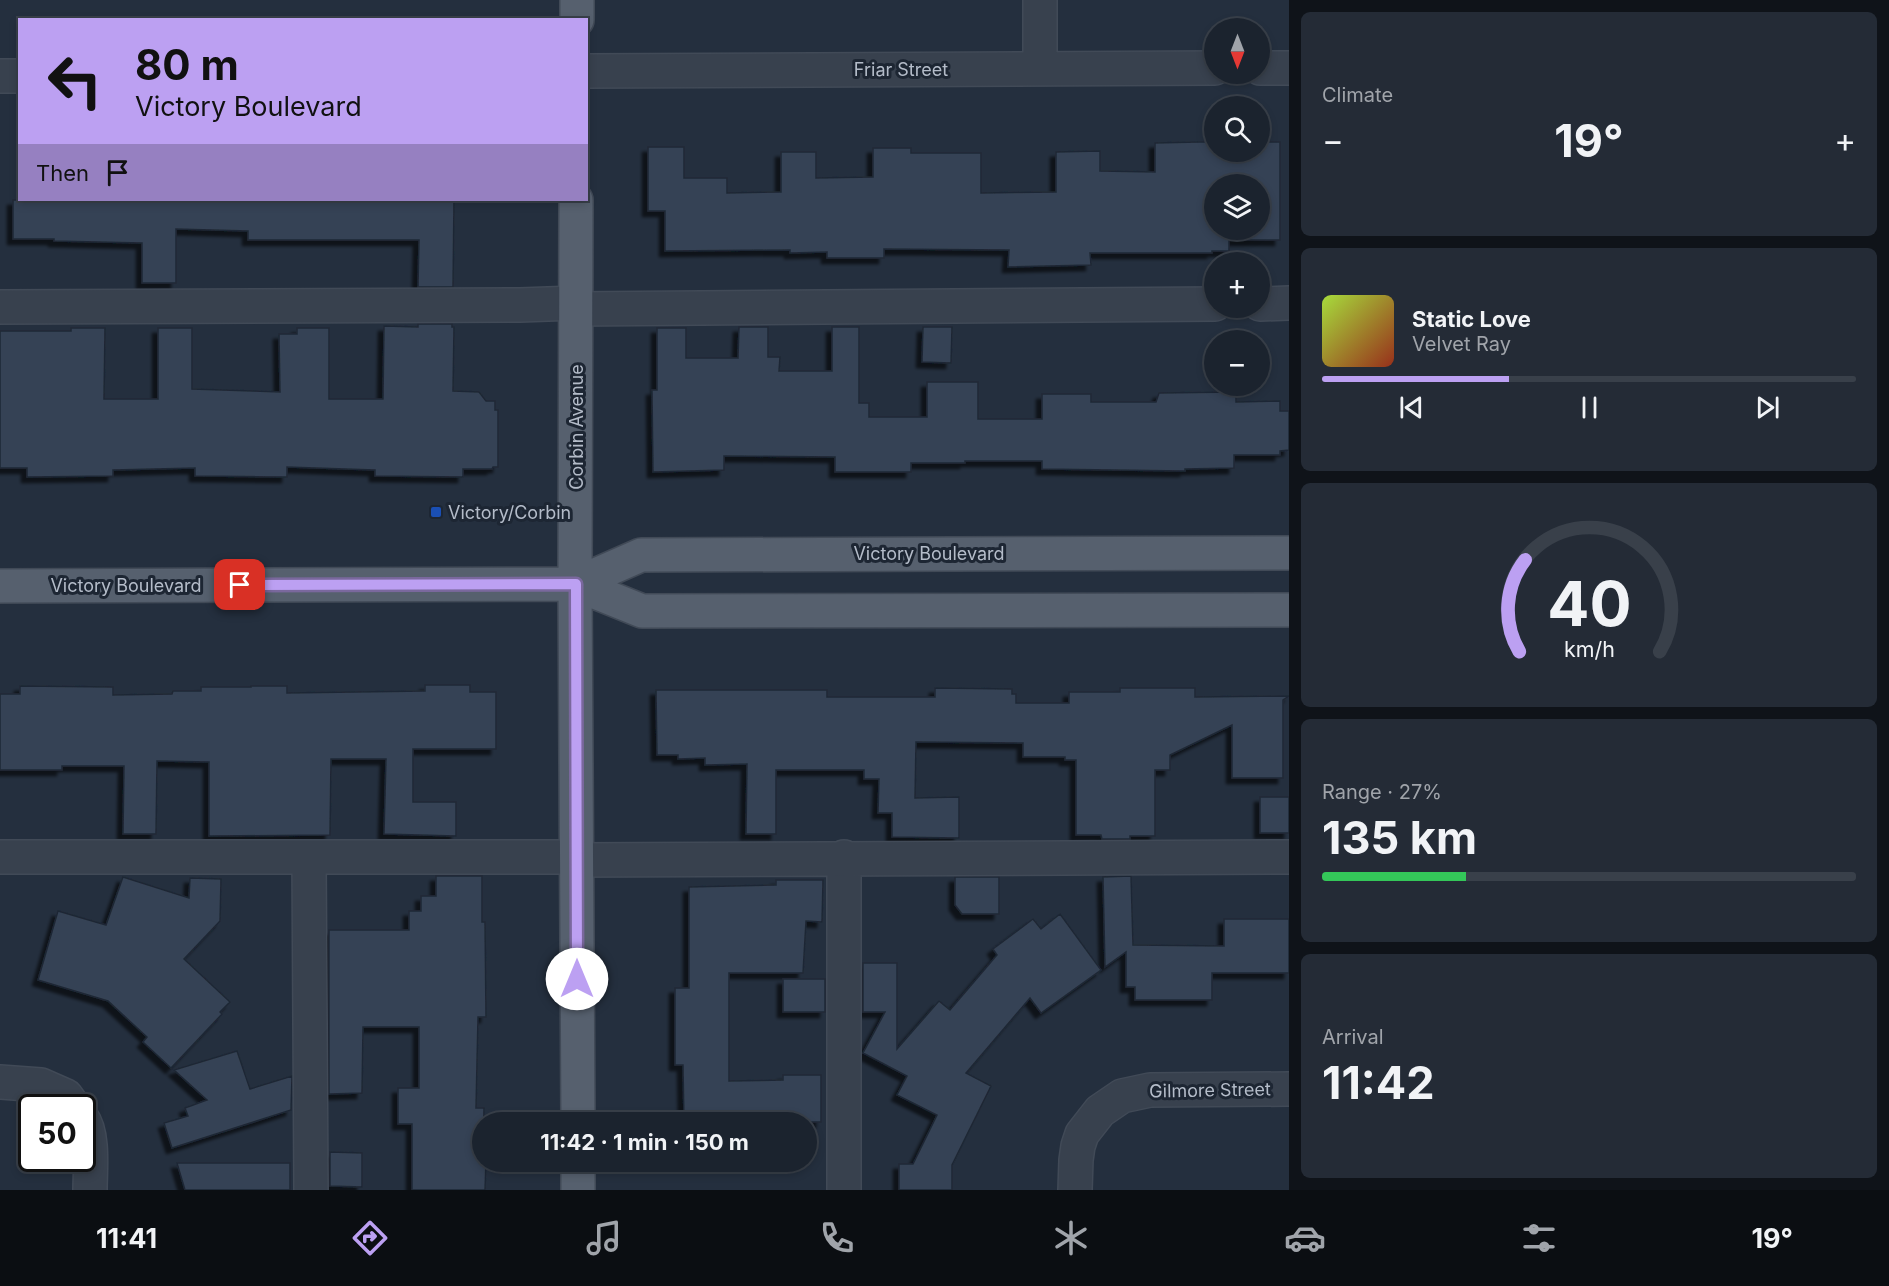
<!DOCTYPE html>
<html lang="en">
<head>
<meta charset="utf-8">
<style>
	body { margin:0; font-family:Inter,sans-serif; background:#242b36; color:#f1f3f6; height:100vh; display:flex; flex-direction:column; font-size:22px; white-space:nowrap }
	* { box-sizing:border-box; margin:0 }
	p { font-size:20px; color:#a0a4aa }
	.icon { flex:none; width:33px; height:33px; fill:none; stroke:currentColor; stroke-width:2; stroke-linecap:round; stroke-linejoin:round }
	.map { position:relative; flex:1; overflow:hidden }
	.side { display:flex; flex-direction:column; gap:12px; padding:12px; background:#0f1319; width:600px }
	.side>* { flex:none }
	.hud { position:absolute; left:18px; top:18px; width:570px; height:183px; border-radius:0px; box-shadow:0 3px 9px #0003,0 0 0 2px #39404a; background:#bca0f2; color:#111; overflow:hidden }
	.needle { width:39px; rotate:180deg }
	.tools { position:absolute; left:1204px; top:18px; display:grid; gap:12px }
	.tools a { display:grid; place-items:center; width:66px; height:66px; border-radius:50%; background:#1b232e; box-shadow:0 3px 9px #0003,0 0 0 2px #39404a; font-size:30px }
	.speed { position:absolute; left:18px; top:1094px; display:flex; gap:12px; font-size:30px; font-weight:700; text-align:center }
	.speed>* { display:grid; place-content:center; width:78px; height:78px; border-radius:50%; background:#1b232e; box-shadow:0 3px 9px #0003,0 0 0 2px #39404a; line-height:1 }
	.speed .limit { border:3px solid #111; border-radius:9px; background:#fff; color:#111 }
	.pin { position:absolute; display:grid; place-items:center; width:51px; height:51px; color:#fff; margin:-26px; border-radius:12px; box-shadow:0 3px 9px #0006 }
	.me { position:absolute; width:66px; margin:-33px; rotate:0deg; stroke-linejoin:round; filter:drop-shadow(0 0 4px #0008) }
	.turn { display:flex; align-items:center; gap:21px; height:126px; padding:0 18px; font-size:27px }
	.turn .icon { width:78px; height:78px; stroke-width:2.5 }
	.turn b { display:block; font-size:42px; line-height:51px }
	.then { display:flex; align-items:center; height:57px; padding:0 18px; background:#0003; gap:12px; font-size:22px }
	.big { font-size:45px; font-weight:700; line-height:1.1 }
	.side .card { flex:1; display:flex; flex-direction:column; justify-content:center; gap:9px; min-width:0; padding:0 21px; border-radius:9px; background:#242b36 }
	.side .dial { align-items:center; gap:0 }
	.dial svg { height:156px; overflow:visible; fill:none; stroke:#39404a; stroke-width:7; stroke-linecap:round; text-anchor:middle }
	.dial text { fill:#f1f3f6; stroke:none }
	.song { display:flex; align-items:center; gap:18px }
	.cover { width:72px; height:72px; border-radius:9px; background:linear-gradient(135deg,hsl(80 70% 55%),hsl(10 70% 35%)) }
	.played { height:6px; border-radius:3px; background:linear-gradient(90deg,#bca0f2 35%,#39404a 35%) }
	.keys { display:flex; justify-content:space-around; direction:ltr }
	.heat { display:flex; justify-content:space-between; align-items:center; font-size:33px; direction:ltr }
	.charge { height:9px; border-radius:4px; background:linear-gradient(90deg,#34c759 27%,#39404a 0) }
	.trip { position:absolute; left:472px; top:1112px; width:345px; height:60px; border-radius:30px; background:#1b232e; box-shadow:0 3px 9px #0003,0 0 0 2px #39404a; font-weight:700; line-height:60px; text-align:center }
	.dock { display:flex; height:96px; justify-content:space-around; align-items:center; background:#0b0e12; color:#a0a4aa }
	.dock .icon { width:42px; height:42px }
	.dock .active { color:#bca0f2 }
	.dock b { font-size:27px; color:#f1f3f6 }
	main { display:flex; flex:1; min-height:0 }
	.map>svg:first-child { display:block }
</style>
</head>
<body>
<main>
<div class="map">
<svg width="1289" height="1190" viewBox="0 0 1289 1190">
	<defs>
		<filter id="shadow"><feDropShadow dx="-5.5" dy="5.5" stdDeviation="1.5" flood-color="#0009"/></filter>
	</defs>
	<rect width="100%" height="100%" fill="#242f3e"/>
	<!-- building -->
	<path fill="#364354" stroke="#1f2835" stroke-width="1.5" fill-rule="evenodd" filter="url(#shadow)" d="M1199,142H1215V152H1260V142H1280V240H1229V251H1212V253H1090L1091,265L1008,267L1009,250L884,249V258H827V252L790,253V250L665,251V211H648V147H684V178H727V193L781,192V152H816V178L873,177V148H911V153H981V193L1056,192V152L1100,151V171L1155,172V143ZM1215,184H1260V230H1215Z
		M13,200H454L453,287H418L419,240H248V231L176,229V283H142V243L54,241V239H13Z
		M418,324H452V327H454L453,391L479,392L486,401H495V410H498V467H493L492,469H463V477L375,476V470L287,467V477L195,476V468L113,470V476L27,477V468H0V331H71V328H105L104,399H158V328H192V389L280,392L279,334H297V328H329V399H383L384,326L418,327Z
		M739,327H768V357H780L779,371H832V327H859V403H869V417H927V382H978V419H1042V394H1091V402H1156L1159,393L1236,392V402L1280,401V411H1289V450L1280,451V455H1234V468L1185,469V471L1042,469V461H965V463H911V472H835V457L724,456V470L653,472L652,390H657V328H686V358H738Z
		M923,327H952L951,363L922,362Z
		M425,685H470V692H496V749H413V802H456V836L384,834L386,759H331L330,835L209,836V762L157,761L156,834H123L124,766H62V770H0V694H20V686L113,687V695L172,694L173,691H201V687H251V686H287V693L425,691Z
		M935,688L1012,689V694H1016V703H1069V692H1120V688H1195V697L1289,696L1283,700V778H1232V725L1170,755V770H1155V836H1130V839H1102L1101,835H1076V760H1065V757H1023V743L916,742L915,798L959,797V838L892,837V813H878L879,779H864V770H776V834H746L747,764L705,765V758L678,759V755H657L656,690H827V697H935Z
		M1260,797H1289V833H1260Z
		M436,876H482V922H485L486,1017H478L476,1108H484L483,1161H486L485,1190H412V1124H398V1088H419V1027H363L362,1093L329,1094V930H409V911H421V896H436Z
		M1131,876L1133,945L1224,946V919H1289V973H1212V1000H1135V987H1126V952L1105,967L1103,877Z
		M123,877L189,898L190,878L221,879L220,921L184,959L230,1002L220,1012L222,1014L171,1068L143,1042L147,1037L108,1001L38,980L58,911L106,925Z
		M955,877H999V914H962L955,905Z
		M776,880H823L822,922L806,921L803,973H729V1081L783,1080V1075H821V1122H684L683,1065H675V988H689V887L776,885Z
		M1060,914L1101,970L1041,1013L1030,998L966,1073L991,1086L952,1165V1190H899V1164H913L937,1115L897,1095L907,1076L863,1053L885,1012H863V963H897V1049L939,1001L950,1010L997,955L993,949L1033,919L1041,929Z
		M783,979H825V1012H783Z
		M237,1051L250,1089L292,1076L291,1110L172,1148L164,1123L188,1116L185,1108L207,1100L174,1070Z
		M330,1152L362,1153V1187L330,1186Z
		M177,1163H290V1190H185Z"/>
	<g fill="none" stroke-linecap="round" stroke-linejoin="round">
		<defs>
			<path id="minor" d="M1040,0V69
				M1260,68H1289
				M586,71L1215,68
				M0,76H20
				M1260,304L1289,303
				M0,307L520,305L576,303
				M576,309L1215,304
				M0,857H576
				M309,857L311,1190
				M844,857V1190
				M576,860L1289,857
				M0,1082L41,1085L66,1096L74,1107
				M82,1118C94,1134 90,1171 90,1190
				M1075,1190L1076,1160L1078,1146L1082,1134L1100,1111L1122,1096L1150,1090L1289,1089"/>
			<path id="major" d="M577,0V20
				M576,200L575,584L578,1122
				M575,584L642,611L1289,610
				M0,586L575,584L641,555L1289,553
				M578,1161V1190"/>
		</defs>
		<!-- minor casing -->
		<use href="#minor" stroke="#414a57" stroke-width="36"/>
		<!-- major casing -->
		<use href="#major" stroke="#414a57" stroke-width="36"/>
		<!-- minor -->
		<use href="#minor" stroke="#38414e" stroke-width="33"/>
		<!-- major -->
		<use href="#major" stroke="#56606e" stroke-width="33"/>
	</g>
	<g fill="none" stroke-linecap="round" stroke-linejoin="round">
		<defs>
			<path id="route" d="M240,585L576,584L577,979"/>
		</defs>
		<!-- route casing -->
		<use href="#route" stroke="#7a689d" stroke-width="15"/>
		<!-- route -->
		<use href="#route" stroke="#bca0f2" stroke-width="10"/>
	</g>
	<!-- markers -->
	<rect fill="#1a4fb4" stroke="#1d2633" stroke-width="2" x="430" y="506" width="12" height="12" rx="3"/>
	<g text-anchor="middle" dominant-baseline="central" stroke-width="6" stroke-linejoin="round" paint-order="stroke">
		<!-- street labels -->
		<g font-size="18" fill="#b4bcc9" stroke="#1d2633">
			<text x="901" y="69">Friar Street</text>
			<text transform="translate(576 427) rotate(-90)">Corbin Avenue</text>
			<text x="929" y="553">Victory Boulevard</text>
			<text x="126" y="585">Victory Boulevard</text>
			<text transform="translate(1210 1090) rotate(-1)">Gilmore Street</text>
		</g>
		<!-- poi labels -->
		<g font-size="18" fill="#b4bcc9" stroke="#1d2633" text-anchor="start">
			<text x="448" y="512">Victory/Corbin</text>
		</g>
	</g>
</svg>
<div class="tools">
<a><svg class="needle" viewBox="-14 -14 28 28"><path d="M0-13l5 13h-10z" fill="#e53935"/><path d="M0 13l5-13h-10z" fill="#a0a4aa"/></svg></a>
<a><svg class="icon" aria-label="search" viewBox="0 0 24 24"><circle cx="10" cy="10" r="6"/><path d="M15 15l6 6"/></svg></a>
<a><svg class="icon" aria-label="layers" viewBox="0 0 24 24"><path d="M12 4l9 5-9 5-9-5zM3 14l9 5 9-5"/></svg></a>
<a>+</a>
<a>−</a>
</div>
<div class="speed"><div class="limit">50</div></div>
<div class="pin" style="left:240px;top:585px;background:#d93025"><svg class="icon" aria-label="arrive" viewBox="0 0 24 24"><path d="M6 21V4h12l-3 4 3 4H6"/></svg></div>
<svg class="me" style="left:577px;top:979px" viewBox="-20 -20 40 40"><circle r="19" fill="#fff"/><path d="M0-13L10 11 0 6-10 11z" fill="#bca0f2"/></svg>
<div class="trip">11:42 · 1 min · 150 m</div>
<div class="hud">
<div class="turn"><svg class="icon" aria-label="left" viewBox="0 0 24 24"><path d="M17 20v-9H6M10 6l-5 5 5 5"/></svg><div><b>80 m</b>Victory Boulevard</div></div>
<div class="then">Then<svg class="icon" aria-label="arrive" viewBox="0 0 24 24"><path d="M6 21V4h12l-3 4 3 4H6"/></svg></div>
</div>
</div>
<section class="side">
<div class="card"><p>Climate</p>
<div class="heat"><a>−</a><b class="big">19°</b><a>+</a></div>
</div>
<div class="card">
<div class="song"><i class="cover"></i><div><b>Static Love</b><p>Velvet Ray</p></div></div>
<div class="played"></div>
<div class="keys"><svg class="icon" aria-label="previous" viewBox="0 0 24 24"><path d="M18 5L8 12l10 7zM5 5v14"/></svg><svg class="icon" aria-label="pause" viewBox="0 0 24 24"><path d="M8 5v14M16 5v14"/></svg><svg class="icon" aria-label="next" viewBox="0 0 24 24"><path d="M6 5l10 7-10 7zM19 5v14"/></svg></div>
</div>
<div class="card dial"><svg viewBox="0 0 100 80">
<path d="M14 69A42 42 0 1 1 86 69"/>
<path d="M14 69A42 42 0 0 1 17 22" stroke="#bca0f2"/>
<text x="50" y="56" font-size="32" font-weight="700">40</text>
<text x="50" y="72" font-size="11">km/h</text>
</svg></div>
<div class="card"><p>Range · 27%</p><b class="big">135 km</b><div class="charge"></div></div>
<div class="card"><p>Arrival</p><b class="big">11:42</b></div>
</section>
</main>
<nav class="dock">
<b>11:41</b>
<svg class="icon active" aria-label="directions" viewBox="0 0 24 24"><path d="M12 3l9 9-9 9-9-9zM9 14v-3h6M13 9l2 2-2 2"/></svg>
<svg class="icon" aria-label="music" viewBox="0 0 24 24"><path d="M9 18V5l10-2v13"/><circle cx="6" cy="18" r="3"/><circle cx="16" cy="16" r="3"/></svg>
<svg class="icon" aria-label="phone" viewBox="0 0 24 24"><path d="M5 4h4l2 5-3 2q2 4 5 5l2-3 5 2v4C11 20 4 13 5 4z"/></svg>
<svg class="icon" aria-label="climate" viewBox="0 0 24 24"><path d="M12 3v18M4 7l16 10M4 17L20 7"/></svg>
<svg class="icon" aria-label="car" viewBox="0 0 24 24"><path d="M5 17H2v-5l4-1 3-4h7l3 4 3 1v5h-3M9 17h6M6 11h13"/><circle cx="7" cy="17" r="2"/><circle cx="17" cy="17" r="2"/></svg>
<svg class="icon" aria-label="filters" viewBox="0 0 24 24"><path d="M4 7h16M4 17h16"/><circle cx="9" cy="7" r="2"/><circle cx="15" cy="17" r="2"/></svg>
<b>19°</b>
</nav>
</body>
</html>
